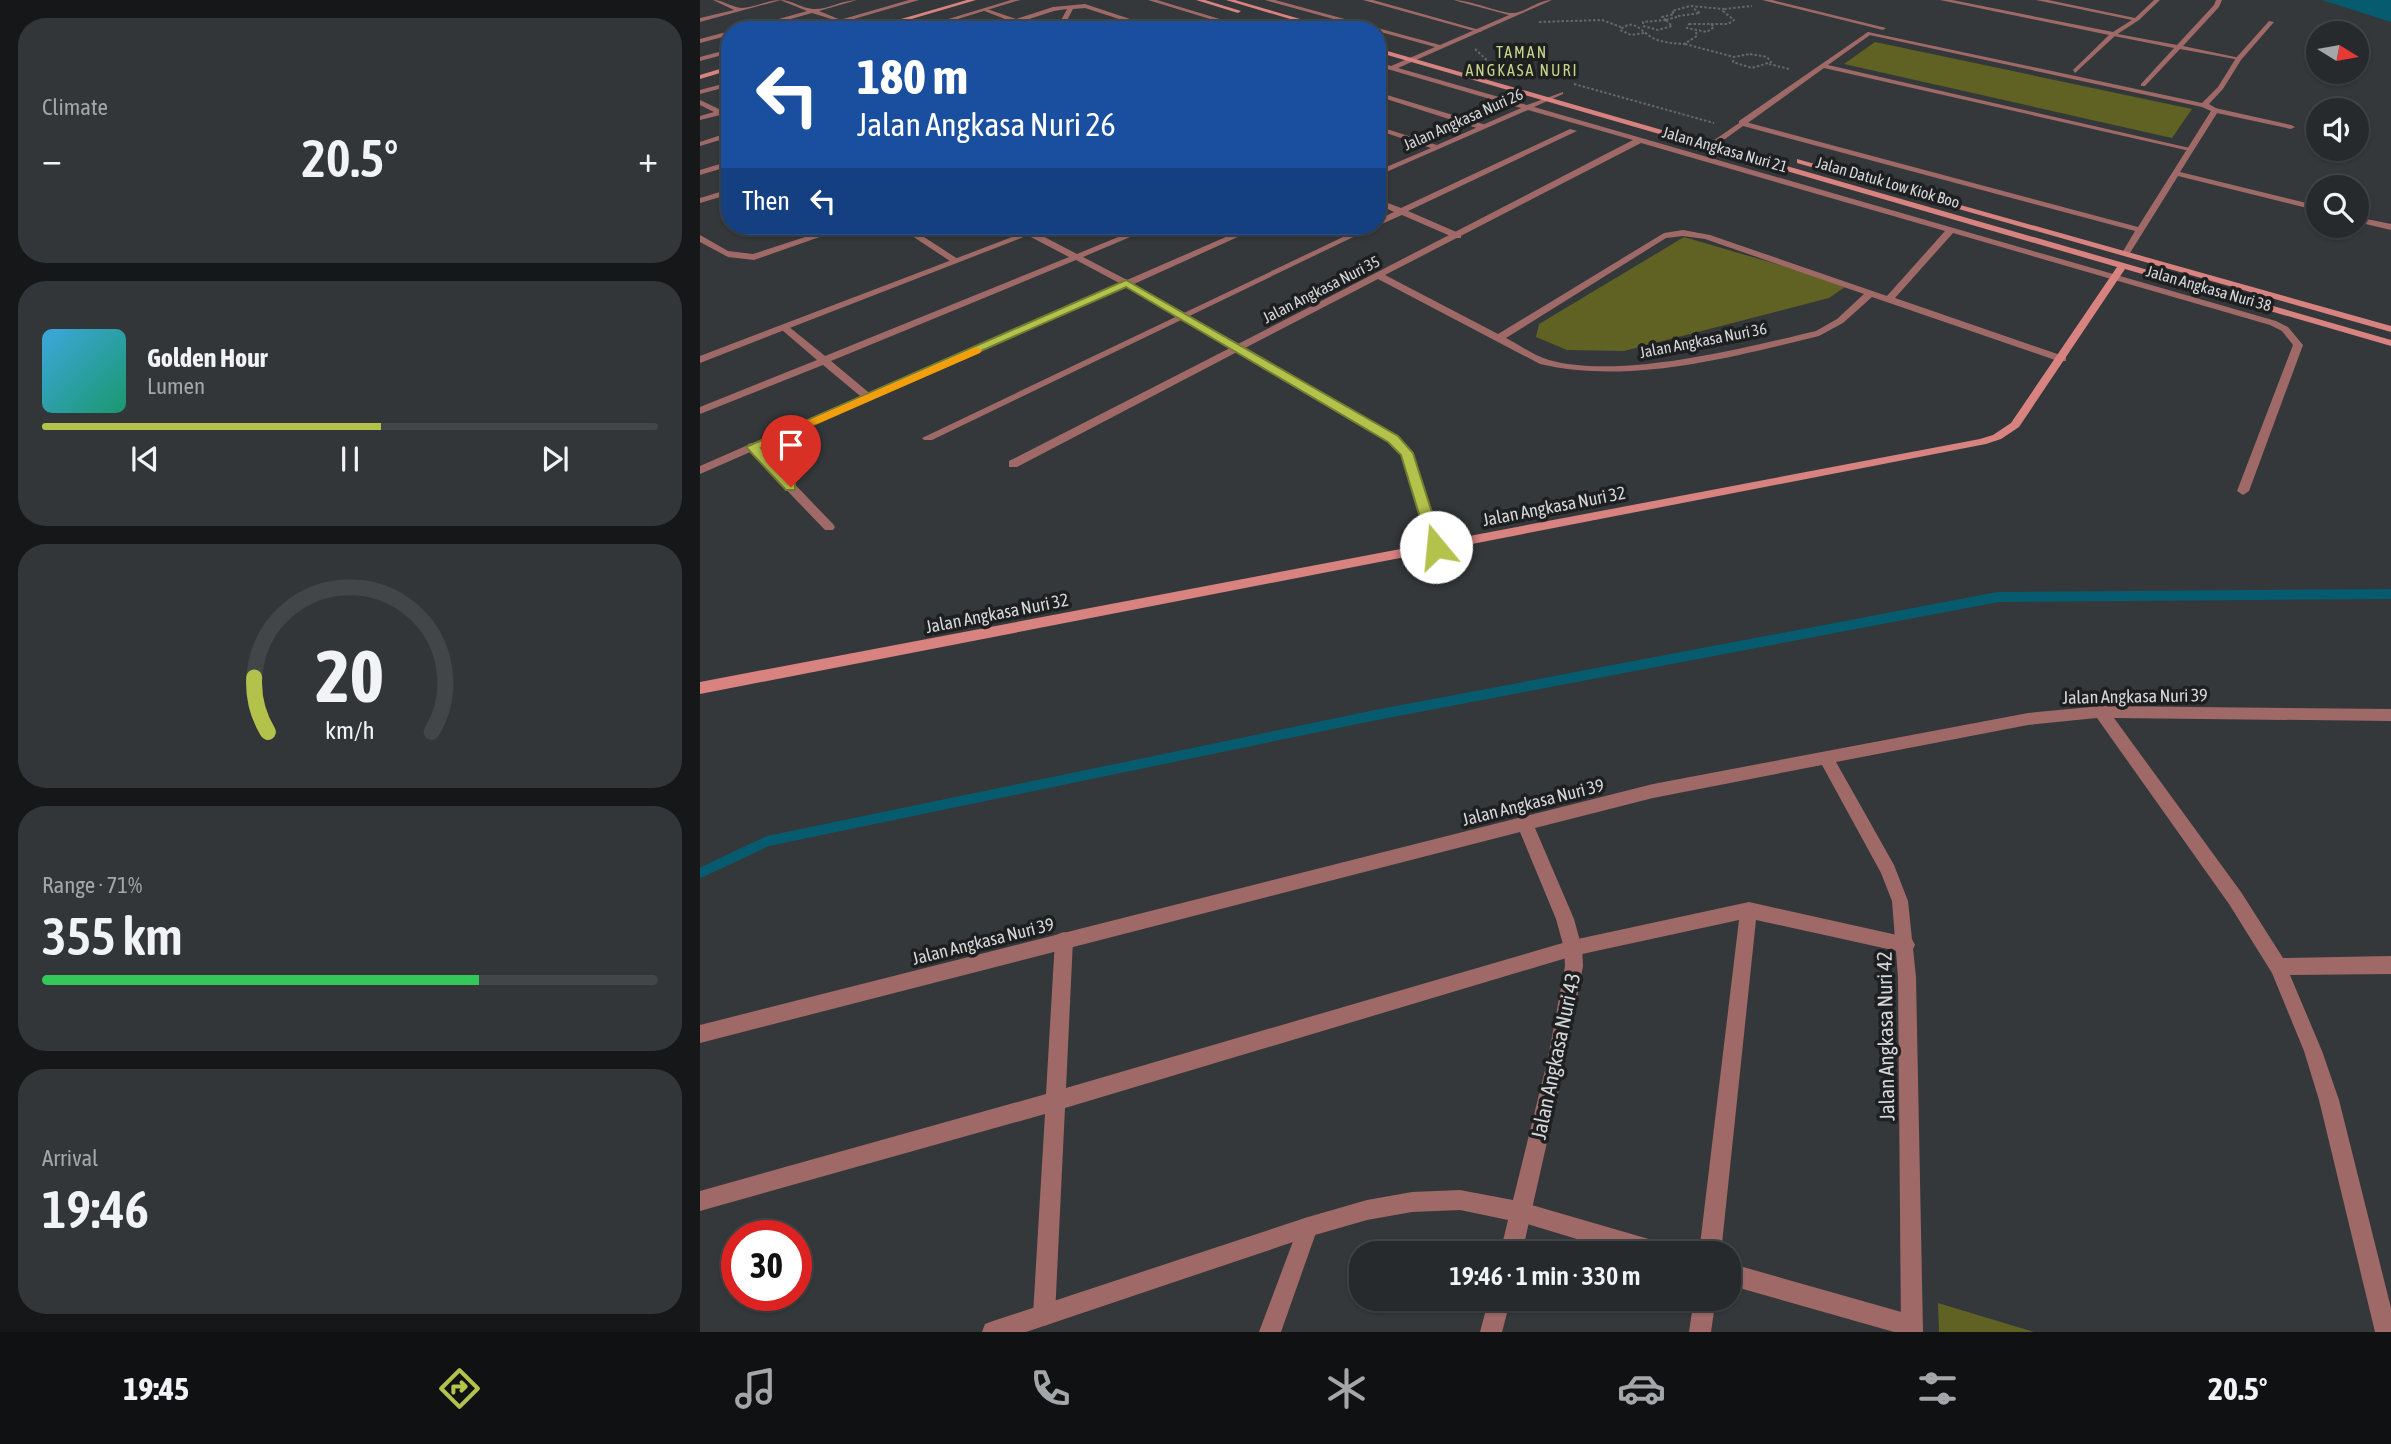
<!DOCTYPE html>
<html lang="en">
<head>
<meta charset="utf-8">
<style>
	body { margin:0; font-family:"Asap Condensed",sans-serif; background:#333638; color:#f1f3f6; height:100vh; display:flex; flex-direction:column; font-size:26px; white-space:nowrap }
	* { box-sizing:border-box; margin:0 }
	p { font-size:23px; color:#a4a7a9 }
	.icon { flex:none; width:38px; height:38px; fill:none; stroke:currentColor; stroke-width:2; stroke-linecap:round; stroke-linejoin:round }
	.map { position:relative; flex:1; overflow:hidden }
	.panel { display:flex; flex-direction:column; gap:18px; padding:18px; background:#151718; width:700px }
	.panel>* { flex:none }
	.hud { position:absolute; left:21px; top:21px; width:665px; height:214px; border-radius:28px; box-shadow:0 2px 5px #0004,0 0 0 2px #434648; background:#1a4fa0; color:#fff; overflow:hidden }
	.needle { width:46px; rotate:101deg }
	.fabs { position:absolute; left:1606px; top:21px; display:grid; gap:14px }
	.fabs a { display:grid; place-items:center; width:63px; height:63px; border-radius:50%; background:#272a2c; box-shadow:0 2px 5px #0004,0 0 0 2px #434648; font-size:35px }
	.speed { position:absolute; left:21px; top:1220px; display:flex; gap:14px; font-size:35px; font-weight:700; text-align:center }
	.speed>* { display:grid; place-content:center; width:91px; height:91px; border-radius:50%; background:#272a2c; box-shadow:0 2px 5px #0004,0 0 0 2px #434648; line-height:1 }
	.speed .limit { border:10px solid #d22; background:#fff; color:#111 }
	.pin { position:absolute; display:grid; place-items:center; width:60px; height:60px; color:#fff; margin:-72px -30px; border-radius:50% 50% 50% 0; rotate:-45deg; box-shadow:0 0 7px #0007 }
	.pin .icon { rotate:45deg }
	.me { position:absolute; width:77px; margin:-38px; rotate:343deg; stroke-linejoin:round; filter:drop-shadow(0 0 5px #0008) }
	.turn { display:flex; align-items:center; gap:24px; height:147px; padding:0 21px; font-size:32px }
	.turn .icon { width:91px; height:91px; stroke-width:2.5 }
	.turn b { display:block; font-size:49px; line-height:60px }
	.then { display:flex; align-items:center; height:66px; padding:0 21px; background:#0003; gap:14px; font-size:26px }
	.big { font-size:52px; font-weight:600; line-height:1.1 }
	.panel .card { flex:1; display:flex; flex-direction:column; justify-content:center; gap:10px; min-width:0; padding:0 24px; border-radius:28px; background:#333638 }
	.panel .dial { align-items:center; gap:0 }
	.dial svg { height:182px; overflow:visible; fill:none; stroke:#434648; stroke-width:7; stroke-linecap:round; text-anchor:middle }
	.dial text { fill:#f1f3f6; stroke:none }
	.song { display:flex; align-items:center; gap:21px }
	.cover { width:84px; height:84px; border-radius:10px; background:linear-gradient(135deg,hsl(200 70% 55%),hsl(160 70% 35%)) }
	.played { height:7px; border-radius:4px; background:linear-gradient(90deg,#b3c24b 55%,#434648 55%) }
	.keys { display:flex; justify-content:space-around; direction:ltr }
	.heat { display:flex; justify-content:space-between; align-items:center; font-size:38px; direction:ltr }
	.charge { height:10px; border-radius:5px; background:linear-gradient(90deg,#34c759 71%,#434648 0) }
	.trip { position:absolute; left:649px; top:1241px; width:392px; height:70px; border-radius:28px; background:#272a2c; box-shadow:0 2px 5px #0004,0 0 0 2px #434648; font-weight:600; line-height:70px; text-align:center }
	.tabs { display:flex; height:112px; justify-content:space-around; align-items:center; background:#101112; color:#a4a7a9 }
	.tabs .icon { width:49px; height:49px }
	.tabs .active { color:#b3c24b }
	.tabs b { font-size:32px; color:#f1f3f6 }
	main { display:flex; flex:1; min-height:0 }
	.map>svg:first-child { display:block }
</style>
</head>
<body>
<main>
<section class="panel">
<div class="card"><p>Climate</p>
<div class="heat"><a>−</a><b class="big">20.5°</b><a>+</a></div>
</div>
<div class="card">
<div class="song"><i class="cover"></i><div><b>Golden Hour</b><p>Lumen</p></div></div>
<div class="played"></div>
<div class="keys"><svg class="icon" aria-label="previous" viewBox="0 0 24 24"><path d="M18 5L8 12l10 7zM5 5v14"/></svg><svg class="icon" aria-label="pause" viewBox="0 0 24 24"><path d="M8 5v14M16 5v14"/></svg><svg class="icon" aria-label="next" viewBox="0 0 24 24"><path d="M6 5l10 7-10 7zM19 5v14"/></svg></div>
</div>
<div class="card dial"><svg viewBox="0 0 100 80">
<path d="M14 69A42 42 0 1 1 86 69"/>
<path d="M14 69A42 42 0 0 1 8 45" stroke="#b3c24b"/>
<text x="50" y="56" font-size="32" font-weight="700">20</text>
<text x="50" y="72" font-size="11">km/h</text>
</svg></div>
<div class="card"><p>Range · 71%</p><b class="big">355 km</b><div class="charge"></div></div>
<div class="card"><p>Arrival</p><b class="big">19:46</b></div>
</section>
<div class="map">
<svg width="1691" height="1332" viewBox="0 0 1691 1332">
	<rect width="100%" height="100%" fill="#34383a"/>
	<!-- green -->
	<path fill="#5f6223" d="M1175,42L1492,109L1472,138L1144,64Z
		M984,237L1148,285L1129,298L924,351L867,350L836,337L839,324Z
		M1238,1303L1334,1332H1239Z"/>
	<!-- water -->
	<path fill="#065b6f" d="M1622,0H1691V22Z"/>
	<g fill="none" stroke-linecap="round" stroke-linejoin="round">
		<!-- stream -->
		<path stroke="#065b6f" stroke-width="10" d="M0,873L68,841L676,715L1298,597L1691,594"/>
		<!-- path -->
		<path stroke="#65686a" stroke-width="2" stroke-dasharray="2.5 2" stroke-linecap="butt" d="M978,16L1000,13L993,8
			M966,20L972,26L958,30L943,26V22Z
			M966,20L962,17L974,14L972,11L990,6L1024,9
			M966,20L980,16
			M839,22L902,20L921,27
			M989,24H1011L1014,27L1007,32L987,28Z
			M1011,24H1028L1034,20L1023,11L1025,9L1052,6
			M944,33L931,35L920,30C935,16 942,34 955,39C964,43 974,43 984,44L997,36L996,32
			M985,44L1034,57
			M775,49L791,64
			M1050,54L1067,57L1071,62L1052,68L1033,62L1034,57Z
			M1069,64L1089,69
			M826,73L852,79
			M874,84L1014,123"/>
		<!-- lane -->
		<path fill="#9f6967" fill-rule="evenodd" d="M80,0C92,0 101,8 113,9C127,10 142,0 157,0L119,11L141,20V22L112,13L51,30H40L107,11Z
			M663,0H673L783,31L778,32Z
			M1336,0H1348L1440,19L1437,21Z
			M1516,0H1522L1519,7L1483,46L1540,58V60L1480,49L1445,86H1441V84L1474,48L1414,36L1412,33L1477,45L1514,5Z
			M385,4L463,30H453L385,8L373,9L362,30H356L367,9L354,11L295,30H285L310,21L282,10L287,9L316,19L353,7Z
			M515,19L520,20L496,30H487Z
			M30,31V35L0,43V39Z
			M1168,32L1170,35L1128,65L1494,149L1490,151L1124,68L1045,125H1039V121Z
			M689,65L691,68L677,75V70Z
			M677,92L786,125L787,127L780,129L677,96Z
			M0,100L21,110L28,109L30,119L20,115L0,120V116L14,112L0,105Z
			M1515,108L1591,125L1595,127L1591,129L1512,112Z
			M870,129L877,131L708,211L761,234V238H755L702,215L677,226V220L694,212L677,204V199L701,208Z
			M30,161V166L0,175V170Z
			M197,226H207L261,261L253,263Z
			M445,226H456L383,257L429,281V285H423L376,260L131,361L173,396V400H165L123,365L0,414V407L117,360L82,330V326H88L125,356L369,257L327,235V231H333L377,254Z
			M666,226H676L232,440H224L222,438Z
			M52,443L56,444L133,524L135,527L133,530H125L48,450V444Z
			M1049,902L1206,937L1212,939L1215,945L1212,951L1206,953L1056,920L1021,1253H999L1039,920L873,956L365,1108L355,1315L352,1323L344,1326L336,1323L333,1315L345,1114L0,1211V1191L346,1094L355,940L358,934L364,932L370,934L373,940L366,1088L873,940Z
			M821,1202L959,1242L967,1245L970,1253H923L821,1222L814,1219L811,1212L814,1205Z
			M608,1217L615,1220L618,1227L581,1332H559L601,1220Z
			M1029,1263L1212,1315L1220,1318L1223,1326L1221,1332H1194L1029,1285Z
			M994,1298H1016L1011,1332H989Z"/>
		<!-- street -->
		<path fill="#9f6967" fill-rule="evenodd" d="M13,0C23,0 31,7 41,8C54,8 67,0 81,0L0,22V18L34,10Z
			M209,0H219L116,30H105Z
			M311,0H320L222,30H212Z
			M448,0H457L556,30H546Z
			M565,0H575L740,45L809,15L753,0C772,0 801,14 814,13C828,11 838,0 852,0L698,68L827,105L863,92V94L834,107L1576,321L1588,327L1603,345L1549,491L1543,495L1537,491L1593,345L1582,331L1570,325L1253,233L1195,298L1366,357V361H1358L1172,297L1143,323L1119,336C1031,357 931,385 840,364L678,279L545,348L697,437L713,453L742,547L736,551L730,547L702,454L689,441L537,352L317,467H309V461L530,348L426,287L0,474V466L551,226H562L434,284L538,344L933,140L828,110L677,176V171L731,148L677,130V126L737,145L821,108L677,66V62L691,66L735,47ZM941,143L1245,231L1187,296L1010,235L983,230L964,233L798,334L685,275ZM983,236L1005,239L1164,294L1137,319L1116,331C1044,348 920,380 849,360C834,356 820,345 806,338L966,238Z
			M1062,0H1072L1186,28L1183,30Z
			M1240,0H1252L1413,32L1435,18L1454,0H1460L1439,20L1416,35L1375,73L1373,70L1409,35Z
			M1569,21L1574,22L1541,60L1523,89L1509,104L1519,110L1480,172L1619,206V211L1478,176L1430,253L1426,256L1422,253L1435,231L1043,126L1014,147L1007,145L1042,121L1438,227L1511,111L1502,107L1165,34L1168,32L1502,103L1518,87L1536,58Z
			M30,49V53L0,61V57Z
			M30,82V86L0,94V90Z
			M30,132V137L0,146V142Z
			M30,189V194L0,203V198Z
			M1657,217L1691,224V230L1657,222Z
			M139,226H151L54,260L28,257L0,242V235L28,251L53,254Z
			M341,226H352L0,363V356Z
			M1401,706L1691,709V721L1414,718L1541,892L1583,958L1691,956V974L1590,975L1622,1051L1639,1100L1691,1308V1332H1675L1619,1100L1604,1051L1572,973L1529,904L1397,718L1328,725L1136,762L1194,865L1208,901L1216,977L1223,1332H1201L1198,977L1192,901L1181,873L1122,765L953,798L835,828L874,919L882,948L883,966L866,1058L822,1253H800L808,1220L760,1210L712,1212L667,1220L608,1237L326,1332H282L285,1324L293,1321L608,1217L667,1200L712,1192L760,1190L813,1200L848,1058L865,966L864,948L856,919L820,832L0,1043V1025L953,784L1328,713Z
			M789,1298H811L802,1332H780Z"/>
		<!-- secondary -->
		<path fill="#d98381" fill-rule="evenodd" d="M267,0H276L174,30H163Z
			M496,0H505L541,11L538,13Z
			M526,0H535L638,30H627Z
			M174,20L176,23L153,30H142Z
			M677,48L1691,340V346L1425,269L1319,427L1301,439L1286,444L0,694V682L1280,439L1293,435L1311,423L1417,267L677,52Z
			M30,66V70L0,79V75Z
			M1097,159L1691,326V332L1097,163Z"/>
	</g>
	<!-- route -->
	<path fill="#b3c24b" stroke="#747e31" stroke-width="2" d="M426,280L698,436L713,453L743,547L741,550L736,552L729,547L701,455L688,442L426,287L61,448L95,484V490H86L46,447Z"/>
	<!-- slow -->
	<path fill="#f59e0b" d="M276,347L282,350L280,353L117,424L113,425L107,421Z"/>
	<g text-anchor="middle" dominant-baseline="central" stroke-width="7" stroke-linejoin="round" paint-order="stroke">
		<!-- far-neighbourhood labels -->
		<g font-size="16" letter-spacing="2" fill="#c8d487" stroke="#1d1f20">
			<text x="822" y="52">TAMAN<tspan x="822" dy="18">ANGKASA NURI</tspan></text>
		</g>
		<!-- far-street labels -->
		<g font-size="16" fill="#d5d7d9" stroke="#1d1f20">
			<text transform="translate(763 119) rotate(-24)">Jalan Angkasa Nuri 26</text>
			<text transform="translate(1025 149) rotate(16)">Jalan Angkasa Nuri 21</text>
			<text transform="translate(1188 182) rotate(16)">Jalan Datuk Low Kiok Boo</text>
			<text transform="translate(1509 288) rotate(16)">Jalan Angkasa Nuri 38</text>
			<text transform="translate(621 289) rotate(-27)">Jalan Angkasa Nuri 35</text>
			<text transform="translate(1003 340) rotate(-11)">Jalan Angkasa Nuri 36</text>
		</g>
		<!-- street labels -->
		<g font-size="18" fill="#d5d7d9" stroke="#1d1f20">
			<text transform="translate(854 506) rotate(-11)">Jalan Angkasa Nuri 32</text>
			<text transform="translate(297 613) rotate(-11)">Jalan Angkasa Nuri 32</text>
			<text transform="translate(1435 696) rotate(-1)">Jalan Angkasa Nuri 39</text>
			<text transform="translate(833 802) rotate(-14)">Jalan Angkasa Nuri 39</text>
			<text transform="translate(283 941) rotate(-14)">Jalan Angkasa Nuri 39</text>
		</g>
		<!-- near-street labels -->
		<g font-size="21" fill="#d5d7d9" stroke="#1d1f20">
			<text transform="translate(1185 1036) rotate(-91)">Jalan Angkasa Nuri 42</text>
			<text transform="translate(855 1056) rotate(-78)">Jalan Angkasa Nuri 43</text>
		</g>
	</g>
</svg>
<div class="fabs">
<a><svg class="needle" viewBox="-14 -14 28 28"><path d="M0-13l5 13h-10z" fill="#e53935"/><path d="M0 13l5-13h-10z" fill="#a4a7a9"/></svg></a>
<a><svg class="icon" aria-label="sound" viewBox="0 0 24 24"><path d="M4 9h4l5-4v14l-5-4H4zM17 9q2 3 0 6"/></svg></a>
<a><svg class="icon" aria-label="search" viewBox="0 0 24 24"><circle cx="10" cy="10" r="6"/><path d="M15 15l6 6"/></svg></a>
</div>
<div class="speed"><div class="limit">30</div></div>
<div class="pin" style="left:91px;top:487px;background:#d93025"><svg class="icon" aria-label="arrive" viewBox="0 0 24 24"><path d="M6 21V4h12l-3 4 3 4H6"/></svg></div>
<svg class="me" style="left:736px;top:547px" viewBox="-20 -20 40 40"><circle r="19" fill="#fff"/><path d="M0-13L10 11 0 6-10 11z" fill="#b3c24b"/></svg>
<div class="trip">19:46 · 1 min · 330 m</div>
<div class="hud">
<div class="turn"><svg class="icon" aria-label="left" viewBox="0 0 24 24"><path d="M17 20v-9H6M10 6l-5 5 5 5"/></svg><div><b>180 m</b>Jalan Angkasa Nuri 26</div></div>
<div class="then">Then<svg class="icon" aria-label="left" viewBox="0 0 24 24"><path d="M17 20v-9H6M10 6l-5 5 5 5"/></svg></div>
</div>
</div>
</main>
<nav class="tabs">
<b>19:45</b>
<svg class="icon active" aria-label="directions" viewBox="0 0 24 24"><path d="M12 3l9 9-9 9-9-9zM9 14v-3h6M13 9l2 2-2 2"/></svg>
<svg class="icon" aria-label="music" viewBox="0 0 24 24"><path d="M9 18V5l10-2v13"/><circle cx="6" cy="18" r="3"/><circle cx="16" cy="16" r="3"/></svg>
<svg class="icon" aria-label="phone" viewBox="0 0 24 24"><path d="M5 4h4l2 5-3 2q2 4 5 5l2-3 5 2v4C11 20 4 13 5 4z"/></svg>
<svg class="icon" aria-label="climate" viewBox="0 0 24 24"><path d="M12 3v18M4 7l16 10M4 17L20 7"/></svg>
<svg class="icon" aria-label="car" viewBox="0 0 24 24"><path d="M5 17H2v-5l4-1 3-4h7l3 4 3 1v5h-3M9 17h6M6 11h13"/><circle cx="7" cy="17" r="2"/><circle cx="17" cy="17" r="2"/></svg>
<svg class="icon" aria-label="filters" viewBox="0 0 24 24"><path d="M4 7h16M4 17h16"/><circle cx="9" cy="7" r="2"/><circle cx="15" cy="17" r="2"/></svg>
<b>20.5°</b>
</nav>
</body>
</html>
